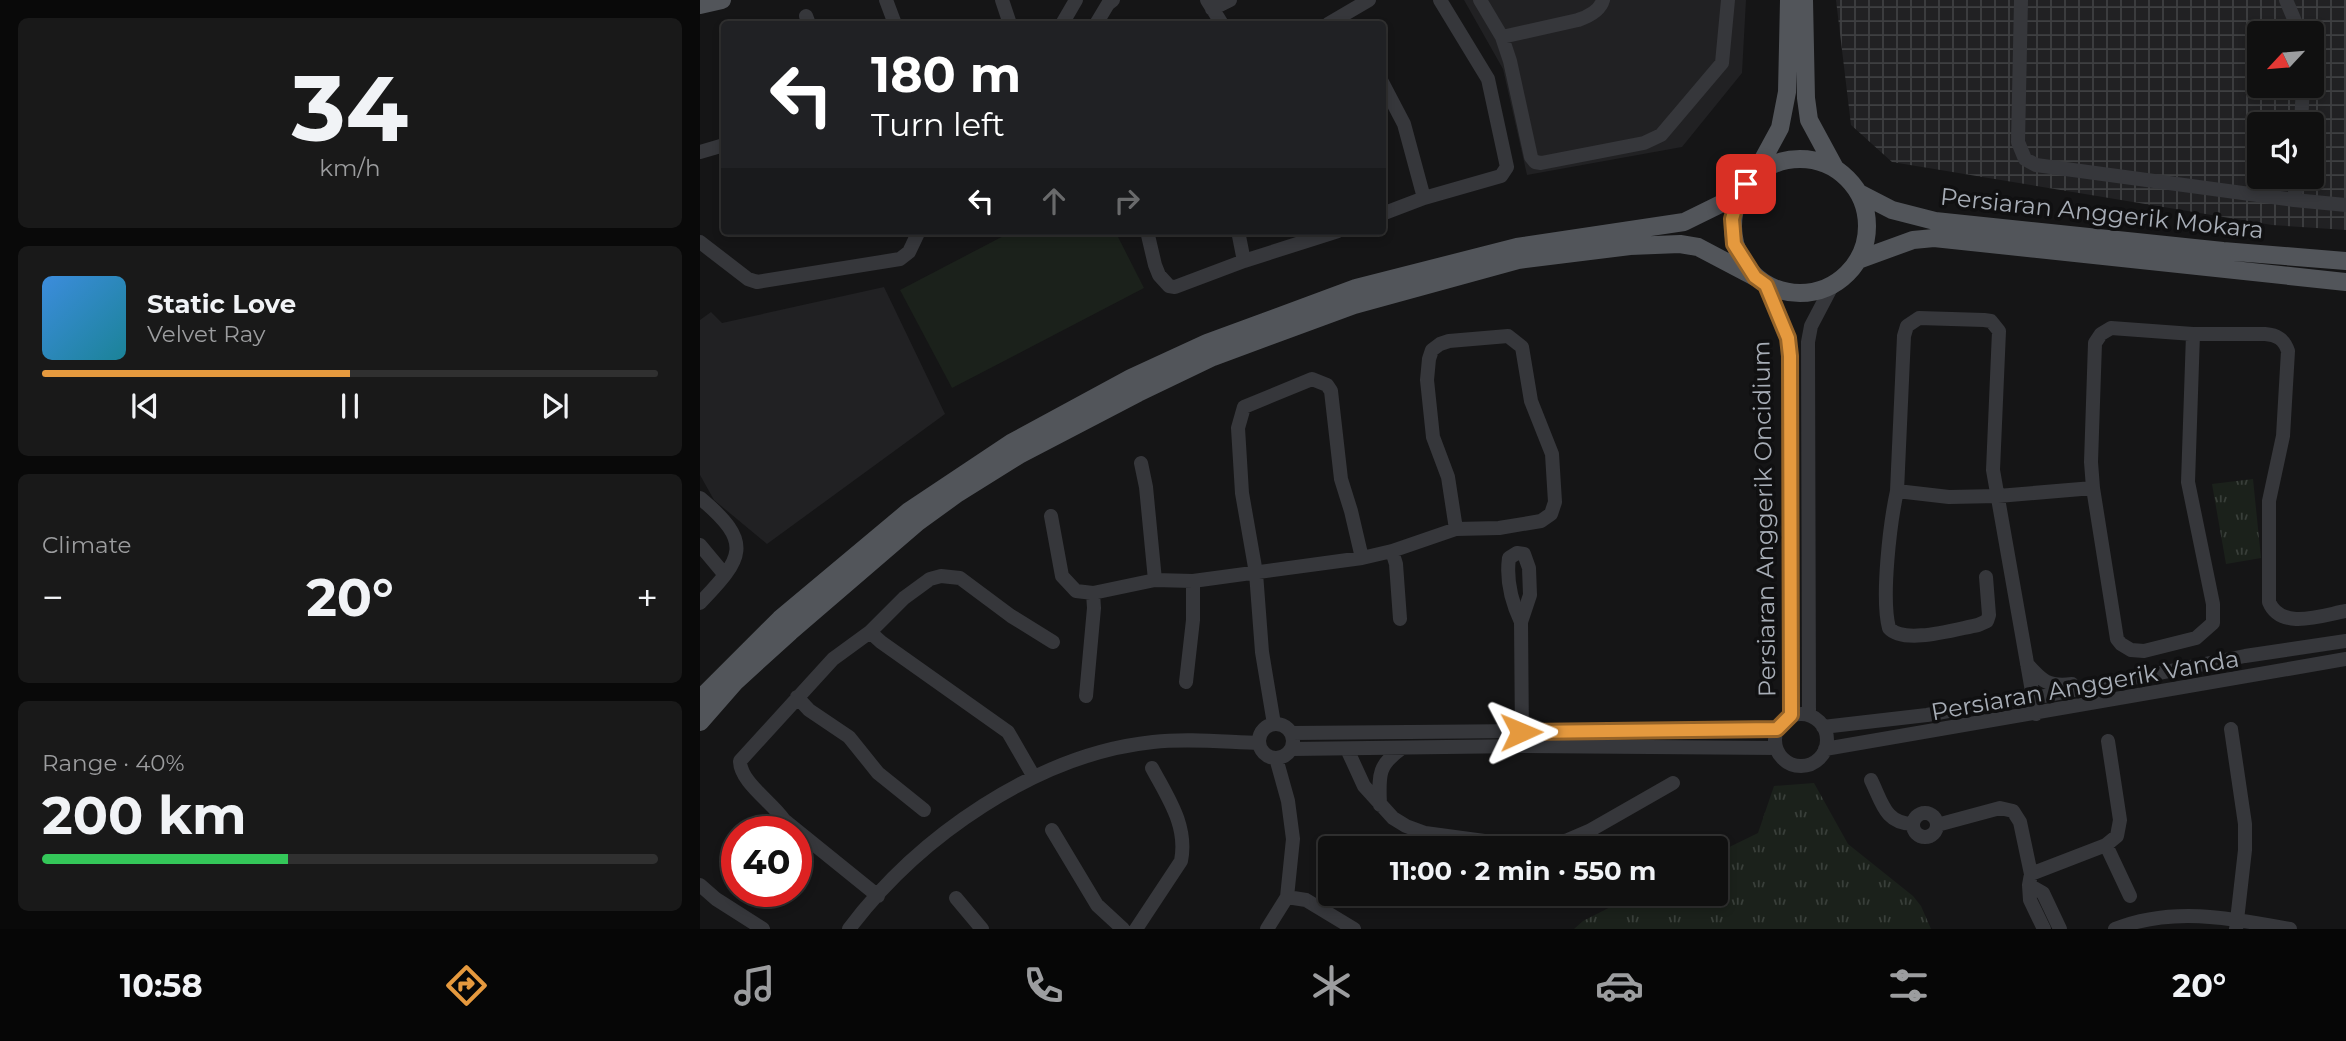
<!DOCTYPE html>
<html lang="en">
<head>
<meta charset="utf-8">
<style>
	body { margin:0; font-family:Montserrat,sans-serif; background:#191919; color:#f1f3f6; height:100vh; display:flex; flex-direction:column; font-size:26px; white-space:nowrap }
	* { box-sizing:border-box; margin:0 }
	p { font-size:23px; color:#9c9d9f }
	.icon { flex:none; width:38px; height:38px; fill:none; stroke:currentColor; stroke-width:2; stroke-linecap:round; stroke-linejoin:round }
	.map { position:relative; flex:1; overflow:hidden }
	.side { display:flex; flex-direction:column; gap:18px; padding:18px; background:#090909; width:700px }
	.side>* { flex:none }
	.guide { position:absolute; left:21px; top:21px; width:665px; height:214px; border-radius:7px; box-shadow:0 4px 10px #0003,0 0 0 2px #303030; background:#202124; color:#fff; overflow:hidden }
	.needle { width:46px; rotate:244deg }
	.buttons { position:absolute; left:1547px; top:21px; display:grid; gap:14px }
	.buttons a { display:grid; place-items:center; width:77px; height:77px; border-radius:7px; background:#101010; box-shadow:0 4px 10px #0003,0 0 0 2px #303030; font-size:35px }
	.speed { position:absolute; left:21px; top:816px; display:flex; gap:14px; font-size:35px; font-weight:700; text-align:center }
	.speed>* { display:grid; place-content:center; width:91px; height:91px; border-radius:50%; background:#101010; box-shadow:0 4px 10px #0003,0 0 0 2px #303030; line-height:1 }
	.speed .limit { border:10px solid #d22; background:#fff; color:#111 }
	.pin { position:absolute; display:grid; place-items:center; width:60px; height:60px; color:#fff; margin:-30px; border-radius:14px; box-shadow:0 4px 10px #0006 }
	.me { position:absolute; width:77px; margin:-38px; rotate:89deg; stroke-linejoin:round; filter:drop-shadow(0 0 5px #0008) }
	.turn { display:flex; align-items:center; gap:24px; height:147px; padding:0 35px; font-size:32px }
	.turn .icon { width:91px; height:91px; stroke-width:2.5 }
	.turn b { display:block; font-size:49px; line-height:60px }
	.lanes { display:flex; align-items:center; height:66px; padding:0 35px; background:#0003; justify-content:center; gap:35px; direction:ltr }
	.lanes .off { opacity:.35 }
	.big { font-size:52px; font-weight:700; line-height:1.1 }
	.side .tile { flex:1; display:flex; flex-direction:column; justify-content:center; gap:10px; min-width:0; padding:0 24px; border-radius:10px; background:#191919 }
	.side .dial { align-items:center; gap:0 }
	.dial b { font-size:91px; line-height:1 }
	.song { display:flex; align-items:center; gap:21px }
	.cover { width:84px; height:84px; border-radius:10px; background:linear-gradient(135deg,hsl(210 70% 55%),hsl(190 70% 35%)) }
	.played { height:7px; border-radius:4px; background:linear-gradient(90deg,#e5993e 50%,#303030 50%) }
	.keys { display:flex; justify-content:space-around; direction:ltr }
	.heat { display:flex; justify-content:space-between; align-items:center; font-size:38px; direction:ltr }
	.charge { height:10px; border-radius:5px; background:linear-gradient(90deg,#34c759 40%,#303030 0) }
	.trip { position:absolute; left:618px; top:836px; width:410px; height:70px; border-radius:7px; background:#101010; box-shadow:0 4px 10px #0003,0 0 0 2px #303030; font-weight:700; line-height:70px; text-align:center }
	.dock { display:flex; height:112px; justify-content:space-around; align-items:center; background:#060606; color:#9c9d9f }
	.dock .icon { width:49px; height:49px }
	.dock .on { color:#e5993e }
	.dock b { font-size:32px; color:#f1f3f6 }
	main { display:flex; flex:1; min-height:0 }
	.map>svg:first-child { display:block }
</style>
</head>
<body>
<main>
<section class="side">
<div class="tile dial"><b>34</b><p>km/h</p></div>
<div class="tile">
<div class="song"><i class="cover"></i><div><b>Static Love</b><p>Velvet Ray</p></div></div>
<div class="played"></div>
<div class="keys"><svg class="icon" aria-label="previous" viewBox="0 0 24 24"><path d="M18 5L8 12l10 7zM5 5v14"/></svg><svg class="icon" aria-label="pause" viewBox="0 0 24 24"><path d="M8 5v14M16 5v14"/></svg><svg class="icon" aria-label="next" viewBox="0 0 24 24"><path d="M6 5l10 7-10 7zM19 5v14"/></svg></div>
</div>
<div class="tile"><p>Climate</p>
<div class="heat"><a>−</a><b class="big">20°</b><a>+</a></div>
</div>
<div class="tile"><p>Range · 40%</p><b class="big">200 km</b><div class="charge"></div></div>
</section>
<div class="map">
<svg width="1646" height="929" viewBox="0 0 1646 929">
	<defs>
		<pattern id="industrial-grid" width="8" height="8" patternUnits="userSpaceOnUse" patternTransform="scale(1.75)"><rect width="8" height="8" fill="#212123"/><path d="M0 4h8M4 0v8" fill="none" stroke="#3e3f41"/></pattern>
		<pattern id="grass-tufts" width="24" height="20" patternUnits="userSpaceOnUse" patternTransform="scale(1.75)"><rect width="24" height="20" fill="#1b211b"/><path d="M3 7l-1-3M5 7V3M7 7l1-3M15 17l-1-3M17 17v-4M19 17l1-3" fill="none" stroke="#393f3a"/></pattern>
	</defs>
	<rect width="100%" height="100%" fill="#151516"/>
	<!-- built -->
	<path fill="#212123" d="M764,0H1046L1042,73L982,147L827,175L803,69Z
		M184,287L245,414L67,544L14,500L0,475V320L11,312L22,323Z"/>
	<!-- industrial -->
	<path fill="url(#industrial-grid)" fill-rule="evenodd" d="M1136,0H1646V230L1572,225L1192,162L1151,125ZM1559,33H1612V86H1559ZM1559,124H1612V177H1559Z"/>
	<!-- grass -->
	<path fill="url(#grass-tufts)" d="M1553,479L1561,558L1526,564L1512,484Z
		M1114,783L1148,844L1213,896L1221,906L1231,929H874L883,921L936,894H1015V854L1058,833L1074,786Z"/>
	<!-- garden -->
	<path fill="#1b211b" d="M313,231H415L444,288L252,388L200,290Z"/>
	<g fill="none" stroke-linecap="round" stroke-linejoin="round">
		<!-- minor -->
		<path stroke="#36373b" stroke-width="14" d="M186,0L195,24
			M302,0L310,24
			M507,0L522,24
			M780,0L802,37L810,61L831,157L835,162L841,163L944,143L961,135L1022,63L1028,0
			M1321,0L1318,142L1325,159L1336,165L1594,200L1646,205
			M1586,0L1600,33
			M512,9L530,0
			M106,16L109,24
			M362,24L376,0
			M396,24L408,4L413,0
			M628,24L669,0
			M802,37L878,20C887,17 900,11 903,0
			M682,82L704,124L724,198
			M1601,124L1603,86
			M0,152L24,145
			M1594,200L1597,177
			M682,214L724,198L801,176L807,167L788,79L740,0
			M447,231L455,265L459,275L469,286L475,287L544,261L638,231
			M538,231L544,261
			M0,242L48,279L57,282L200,259L209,252L219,231
			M1066,285L1088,338L1090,356L1091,715
			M1493,334L1488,482L1513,604V623L1496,638L1444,651L1431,650L1421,644L1417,639L1393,488L1391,462L1395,343L1401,334L1411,328L1493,334H1565C1577,335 1584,339 1588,351L1583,436L1569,501V602C1581,631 1623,615 1646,611
			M441,463L446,487L455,580
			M1197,491L1249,497L1298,496L1393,488
			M0,498C54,543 43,558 0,603
			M351,516L362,576L376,591L393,593L455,580L493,581L662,558L692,551L756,529L799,528L841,521L851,514L855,502L852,454L831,401L822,347L808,336L749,341L740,344L732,350L729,359L727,380L733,437L748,477L756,529
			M0,545L25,575
			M692,551L696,564L700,619
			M1286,577L1289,615L1287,621L1278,625C1256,629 1204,645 1189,628C1181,598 1190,523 1197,491L1204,336L1207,326L1219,318L1284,320L1291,321L1299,331L1293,470L1336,714
			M821,622C812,603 806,580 809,558L817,553L824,554L829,568L830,595L821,622L822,740
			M170,632L181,642L308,732L334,777
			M1327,664C1342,681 1348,687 1372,684
			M486,682L493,620V581
			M386,696L394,608L393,593
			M97,697L109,710L149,737L178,773L224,810
			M1075 740a26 26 0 1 1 52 0a26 26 0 1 1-52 0Z
			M1109,715L1108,342L1111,326L1132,286
			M574,724L562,652L556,573L542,493L538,428L544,407L612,379L627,385L631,391L641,479L651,511L662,558
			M559 741a17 17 0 1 1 34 0a17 17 0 1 1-34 0Z
			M1123,727L1227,715L1290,703L1334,698L1545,656L1646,641
			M1531,729L1545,824V850L1536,929
			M591,733L1077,729
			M592,749L822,746L1076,748
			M647,749L664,786L693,818L706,826L725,833L836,848L868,840L889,831L973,783
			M1125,749L1646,659
			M1171,780C1182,802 1185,824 1213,824
			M680,805C679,775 677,766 702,748
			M1213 825a12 12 0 1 1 24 0a12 12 0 1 1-24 0Z
			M1237,825L1300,808L1313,811L1320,822L1331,874L1329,885L1330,900L1344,929
			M352,830L397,905L423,929
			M1406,845L1430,896
			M1331,874L1406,845L1417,836L1420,820L1408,741
			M0,885L16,899L63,929
			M1329,885L1343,893L1360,929
			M178,896L84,820C72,802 40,782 40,761L133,659L170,632L204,598L230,579L241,576L260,578L311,616L353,642
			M587,897L606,900L654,929
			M256,898L282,929
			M149,929C218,837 337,754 453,742C488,738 525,742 559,743
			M436,929L481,861C488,826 468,798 452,768
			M567,929L587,897L593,839L588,801L576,758
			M1415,929C1472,906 1531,918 1590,929"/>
		<!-- major -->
		<path stroke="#52555a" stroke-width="18" d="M1104,0L1106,98L1109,120L1135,168
			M0,5L22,0
			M1033 226a67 67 0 1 1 134 0a67 67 0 1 1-134 0Z
			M1055,174L1080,128L1087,92L1089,0
			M1159,193L1192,210L1235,221L1523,251L1646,261
			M1158,260L1213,240L1234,238L1646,282
			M0,699L80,619L209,511L311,443L431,378L507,343L656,288L817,247L984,222L1039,195
			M0,722L35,682L90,632L218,522L258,493L319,455L438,393L513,357L654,305L818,260L930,246L980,244L998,247L1055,277"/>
	</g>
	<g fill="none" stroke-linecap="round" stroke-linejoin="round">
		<defs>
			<path id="route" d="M821,732L1077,729L1091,715L1090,356L1088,338L1066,285L1055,277L1034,244L1032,219L1039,195L1046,184"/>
		</defs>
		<!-- route casing -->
		<use href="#route" stroke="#956328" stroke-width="18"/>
		<!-- route -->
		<use href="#route" stroke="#e5993e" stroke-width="12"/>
	</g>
	<g text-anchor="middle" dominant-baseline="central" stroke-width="7" stroke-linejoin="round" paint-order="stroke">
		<!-- street labels -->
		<g font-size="24" fill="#a7adb6" stroke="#101011">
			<text transform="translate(1402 213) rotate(6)">Persiaran Anggerik Mokara</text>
			<text transform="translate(1064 519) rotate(-91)">Persiaran Anggerik Oncidium</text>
			<text transform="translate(1385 685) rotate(-10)">Persiaran Anggerik Vanda</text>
		</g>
	</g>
</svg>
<div class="buttons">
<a><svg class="needle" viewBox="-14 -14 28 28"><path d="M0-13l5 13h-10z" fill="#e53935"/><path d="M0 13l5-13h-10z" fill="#9c9d9f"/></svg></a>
<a><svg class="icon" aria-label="sound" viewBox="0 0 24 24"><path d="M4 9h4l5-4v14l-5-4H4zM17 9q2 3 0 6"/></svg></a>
</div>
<div class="speed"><div class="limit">40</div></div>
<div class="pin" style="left:1046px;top:184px;background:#d93025"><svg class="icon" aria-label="arrive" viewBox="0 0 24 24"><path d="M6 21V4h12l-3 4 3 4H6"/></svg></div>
<svg class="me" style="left:821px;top:732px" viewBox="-20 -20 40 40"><path d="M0-17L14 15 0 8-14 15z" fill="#e5993e" stroke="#fff" stroke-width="4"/></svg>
<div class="trip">11:00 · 2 min · 550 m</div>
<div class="guide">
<div class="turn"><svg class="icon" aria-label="left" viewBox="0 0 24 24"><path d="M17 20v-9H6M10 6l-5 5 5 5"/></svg><div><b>180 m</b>Turn left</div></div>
<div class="lanes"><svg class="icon" aria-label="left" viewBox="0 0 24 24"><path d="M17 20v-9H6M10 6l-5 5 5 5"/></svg><svg class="icon off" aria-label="ahead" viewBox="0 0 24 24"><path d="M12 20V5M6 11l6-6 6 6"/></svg><svg class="icon off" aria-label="right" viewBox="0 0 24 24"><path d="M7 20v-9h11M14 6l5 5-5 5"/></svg></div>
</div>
</div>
</main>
<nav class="dock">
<b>10:58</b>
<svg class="icon on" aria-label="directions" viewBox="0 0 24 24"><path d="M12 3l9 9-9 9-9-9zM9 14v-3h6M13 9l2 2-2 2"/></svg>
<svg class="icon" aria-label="music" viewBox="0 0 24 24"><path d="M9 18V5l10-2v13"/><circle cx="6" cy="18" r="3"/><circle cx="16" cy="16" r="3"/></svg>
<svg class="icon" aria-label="phone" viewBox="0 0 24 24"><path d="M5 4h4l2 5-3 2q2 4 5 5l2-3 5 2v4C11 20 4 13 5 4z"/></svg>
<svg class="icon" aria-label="climate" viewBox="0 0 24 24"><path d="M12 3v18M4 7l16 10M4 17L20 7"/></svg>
<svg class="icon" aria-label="car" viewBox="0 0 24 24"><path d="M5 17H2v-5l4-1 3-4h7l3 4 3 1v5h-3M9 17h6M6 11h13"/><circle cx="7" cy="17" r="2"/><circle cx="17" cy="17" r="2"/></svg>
<svg class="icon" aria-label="filters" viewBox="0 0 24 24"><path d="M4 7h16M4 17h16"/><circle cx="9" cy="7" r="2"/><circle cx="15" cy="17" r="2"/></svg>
<b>20°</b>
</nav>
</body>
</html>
